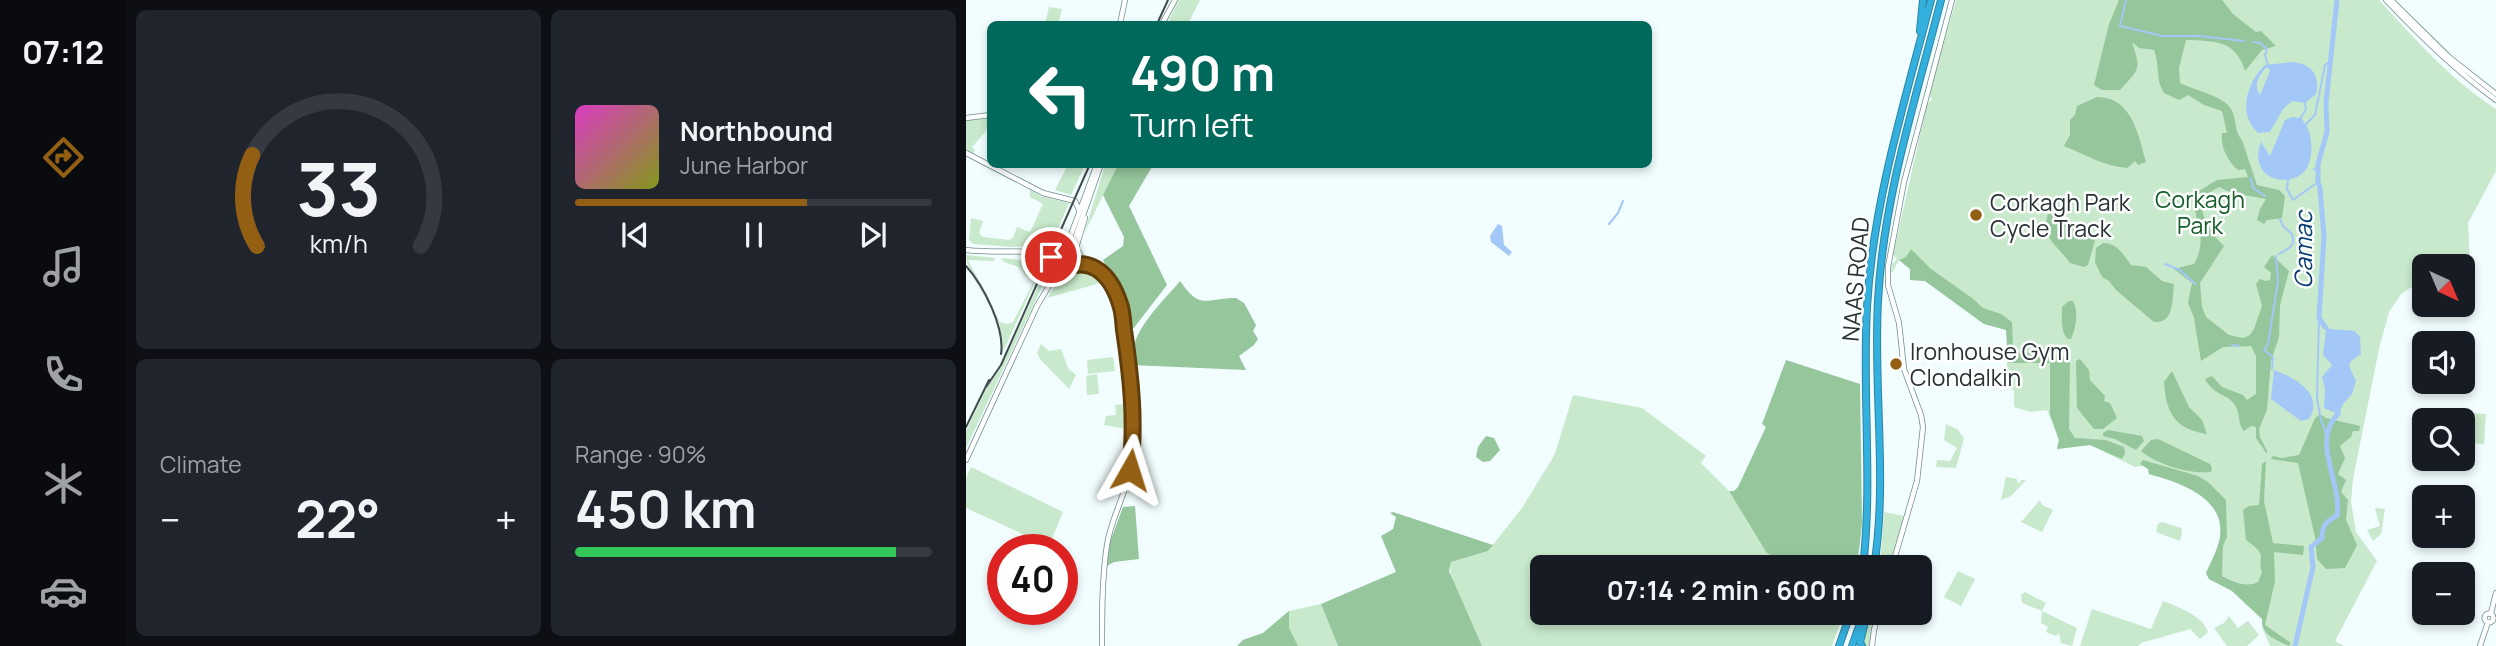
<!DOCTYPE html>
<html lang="en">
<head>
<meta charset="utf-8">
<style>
	body { margin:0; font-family:Manrope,sans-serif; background:#20242c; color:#f1f3f6; height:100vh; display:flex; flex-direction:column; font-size:26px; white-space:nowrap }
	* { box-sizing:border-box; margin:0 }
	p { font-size:23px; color:#9ea1a6 }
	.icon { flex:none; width:38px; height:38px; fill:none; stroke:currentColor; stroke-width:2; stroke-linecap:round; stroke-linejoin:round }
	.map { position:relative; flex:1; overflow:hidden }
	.side { display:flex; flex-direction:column; gap:10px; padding:10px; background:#0d0f14; width:840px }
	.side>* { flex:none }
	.guide { position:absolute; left:21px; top:21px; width:665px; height:147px; border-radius:10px; box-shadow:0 4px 10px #0003; background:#00695c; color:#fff; overflow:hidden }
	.needle { width:46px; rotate:136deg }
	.controls { position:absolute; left:1446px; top:254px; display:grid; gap:14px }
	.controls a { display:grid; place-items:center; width:63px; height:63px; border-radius:10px; background:#171b24; box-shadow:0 4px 10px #0003; font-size:35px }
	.speed { position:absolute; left:21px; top:534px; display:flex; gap:14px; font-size:35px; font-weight:700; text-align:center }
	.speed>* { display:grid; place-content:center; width:91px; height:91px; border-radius:50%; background:#171b24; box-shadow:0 4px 10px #0003; line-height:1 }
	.speed .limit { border:10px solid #d22; background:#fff; color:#111 }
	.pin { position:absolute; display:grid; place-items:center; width:60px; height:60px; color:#fff; margin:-30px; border:4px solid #fff; border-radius:50%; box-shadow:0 2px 7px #0007 }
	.me { position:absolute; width:77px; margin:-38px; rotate:6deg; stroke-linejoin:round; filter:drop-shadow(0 0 5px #0008) }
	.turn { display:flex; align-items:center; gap:24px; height:147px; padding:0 28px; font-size:32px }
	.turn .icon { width:91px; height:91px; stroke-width:2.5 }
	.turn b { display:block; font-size:49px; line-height:60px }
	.big { font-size:52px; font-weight:700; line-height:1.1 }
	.side .widget { flex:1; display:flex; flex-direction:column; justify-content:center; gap:10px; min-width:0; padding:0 24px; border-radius:10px; background:#20242c }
	.side .dial { align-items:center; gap:0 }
	.dial svg { height:182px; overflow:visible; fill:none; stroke:#363941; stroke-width:7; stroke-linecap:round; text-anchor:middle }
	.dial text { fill:#f1f3f6; stroke:none }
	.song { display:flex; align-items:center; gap:21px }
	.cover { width:84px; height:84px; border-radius:10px; background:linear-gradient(135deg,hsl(310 70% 55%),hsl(70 70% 35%)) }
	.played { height:7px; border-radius:4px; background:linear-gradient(90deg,#935f13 65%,#363941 65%) }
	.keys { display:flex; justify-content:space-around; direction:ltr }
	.heat { display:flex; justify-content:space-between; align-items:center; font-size:38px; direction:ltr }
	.charge { height:10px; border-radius:5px; background:linear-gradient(90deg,#34c759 90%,#363941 0) }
	.side .tiles { flex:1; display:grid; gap:10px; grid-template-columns:repeat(2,1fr) }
	.trip { position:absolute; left:564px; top:555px; width:402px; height:70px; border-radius:10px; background:#171b24; box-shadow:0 4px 10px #0003; font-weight:700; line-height:70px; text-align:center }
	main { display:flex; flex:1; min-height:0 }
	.tab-bar { display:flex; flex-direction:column; width:126px; justify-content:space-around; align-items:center; background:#090b0e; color:#9ea1a6 }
	.tab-bar .icon { width:49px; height:49px }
	.tab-bar .on { color:#935f13 }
	.tab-bar b { font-size:32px; color:#f1f3f6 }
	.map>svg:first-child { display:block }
</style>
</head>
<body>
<main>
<nav class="tab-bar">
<b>07:12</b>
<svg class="icon on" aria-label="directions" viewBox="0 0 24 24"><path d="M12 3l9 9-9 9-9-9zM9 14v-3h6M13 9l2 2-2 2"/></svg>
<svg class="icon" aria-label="music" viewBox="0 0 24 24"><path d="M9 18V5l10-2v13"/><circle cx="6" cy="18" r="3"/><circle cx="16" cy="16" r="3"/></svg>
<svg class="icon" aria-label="phone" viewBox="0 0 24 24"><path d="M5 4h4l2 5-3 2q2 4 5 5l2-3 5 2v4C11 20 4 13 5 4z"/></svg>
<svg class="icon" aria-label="climate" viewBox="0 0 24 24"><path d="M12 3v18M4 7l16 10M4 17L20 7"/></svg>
<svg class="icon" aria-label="car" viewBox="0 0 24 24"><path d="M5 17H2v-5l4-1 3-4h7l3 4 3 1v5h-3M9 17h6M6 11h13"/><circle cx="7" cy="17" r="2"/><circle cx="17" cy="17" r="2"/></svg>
</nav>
<section class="side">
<div class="tiles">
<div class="widget dial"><svg viewBox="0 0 100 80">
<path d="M14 69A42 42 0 1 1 86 69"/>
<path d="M14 69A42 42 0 0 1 12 29" stroke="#935f13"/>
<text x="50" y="56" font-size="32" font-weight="700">33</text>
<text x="50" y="72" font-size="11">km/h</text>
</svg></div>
<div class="widget">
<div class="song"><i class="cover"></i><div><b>Northbound</b><p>June Harbor</p></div></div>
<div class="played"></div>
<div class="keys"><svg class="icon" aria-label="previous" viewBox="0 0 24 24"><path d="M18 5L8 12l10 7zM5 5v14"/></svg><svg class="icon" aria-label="pause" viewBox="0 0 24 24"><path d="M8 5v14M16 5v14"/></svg><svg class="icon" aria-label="next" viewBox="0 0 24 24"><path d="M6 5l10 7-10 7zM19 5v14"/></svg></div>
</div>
<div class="widget"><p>Climate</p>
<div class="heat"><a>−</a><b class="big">22°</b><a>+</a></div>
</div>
<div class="widget"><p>Range · 90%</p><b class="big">450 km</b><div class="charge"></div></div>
</div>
</section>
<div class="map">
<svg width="1530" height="646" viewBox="0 0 1530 646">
	<rect width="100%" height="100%" fill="#f1fdfe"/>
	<!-- green -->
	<path fill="#c8e9cc" d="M213,0H234L222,24H201Z
		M990,0H1413C1449,39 1485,80 1530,109V171L1502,223L1505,282H1496V266H1458V285L1444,288L1435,294L1423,312L1413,349L1387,479L1385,502L1390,532L1411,561L1369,641L1378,646H1304L1296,627V619L1266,591L1243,579L1240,573C1245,562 1252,549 1254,537C1260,497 1212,482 1183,474L1182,469L1177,466L1169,467L1124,445L1091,449L1093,440L1081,410L1064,412L1048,407V391L1041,386V330L1018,324L959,281L944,280V269L933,260L926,273L925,272L926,264L931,259L927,255L961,104L966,99L963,95Z
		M83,7L96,9L92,24H79Z
		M24,116L20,131L6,147L9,150L7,154L0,150V120Z
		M102,165H119L105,195L89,190Z
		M139,165H152L118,234Z
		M64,190L74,196L103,203L85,245L47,247L7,244L3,240L5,218L17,221L13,233L17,237L43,240L47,238L51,227L64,232L77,204L64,197Z
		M0,255L29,258L28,261L2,260L34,322L41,324L47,322L70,277L60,276L52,267L38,262L35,258L72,262L80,258L36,354C36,343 36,331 32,321C24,303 0,271 0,255Z
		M83,262L85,268L0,448V431L22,385L34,369Z
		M108,267L128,274L138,282L81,298L98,272Z
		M75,344L83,351L95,349L102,368L110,375L103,389L74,359L71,353Z
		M147,357L149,371L122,374L121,360Z
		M131,374L133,394L121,395L120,376Z
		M607,395L676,408L740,456L735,463L763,491L800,552L819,567H576V612H878L866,646H516C508,629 479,578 485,562L522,551L556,508L589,454Z
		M160,404L159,429L138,425L140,416L150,415L149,405Z
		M1504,413L1520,414L1518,444L1504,443Z
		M980,424L991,429L998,438L990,468L970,467L971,460L984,461L991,448L978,440Z
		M5,467L97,512L83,546L0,508V478Z
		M1040,477L1051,479V482L1054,483L1055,480H1060L1045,496L1035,500Z
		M1074,500L1076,505L1087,510L1076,532L1055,522Z
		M1409,508L1419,509L1415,534L1407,541L1401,530L1414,526Z
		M918,512L938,516L924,567H914Z
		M1196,522L1215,528L1216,533L1214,541L1190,532L1192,524Z
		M992,571L1009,579L995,606L978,597Z
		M1059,592L1080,603L1076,611L1111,628L1106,646L1095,643L1093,633L1090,636L1080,632L1082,627L1075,623L1076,611L1056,603L1055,595Z
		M1197,601C1214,608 1235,614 1242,632L1234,639L1224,629L1221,630L1175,643L1172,646H1114L1126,609L1185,629Z
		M355,604L372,646H271L277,640L297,633L323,611Z
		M903,613H911L906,646H900L896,639Z
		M1263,616L1272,628L1282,621L1293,635L1281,646H1261L1248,628L1258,623Z"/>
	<!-- forest -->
	<path fill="#95c69c" d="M1153,0H1256L1267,14L1290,32L1295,31L1310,46L1296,50L1279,71C1270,40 1249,41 1220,40L1213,68L1214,83C1228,90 1258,96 1265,109C1271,119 1268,132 1276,140L1291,185L1313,190L1319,196L1316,218L1301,220L1298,224L1291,220L1294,209L1300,199C1283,195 1269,196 1253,187L1236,197C1232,213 1247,236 1258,246L1234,283L1236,307L1240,317L1263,335L1277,338L1284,335L1288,329L1296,306L1290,284L1294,279L1300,281L1304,280L1305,273L1298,267L1306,255L1323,271L1314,305L1313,337L1305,361L1301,410L1293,429L1294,437L1301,451V454L1290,438V427L1285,426L1278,431C1271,424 1275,414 1269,405C1261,393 1248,396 1239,379L1246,376L1256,387L1277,395L1281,400L1290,394V356L1285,346L1257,347L1235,361L1228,318L1222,303L1226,283L1208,269L1228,264C1246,232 1220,219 1233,191L1251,180L1282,177L1279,169L1272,170C1262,161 1254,147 1256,133H1261L1256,111L1238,105L1222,95L1213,100L1198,93C1189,79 1194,65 1188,50L1173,48L1166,42C1175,70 1174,68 1154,90H1136L1128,85L1143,24Z
		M1131,97C1166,97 1172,134 1180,162L1172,165L1169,161L1161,168C1137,166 1121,155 1098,146L1104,135V120L1109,115L1111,106Z
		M152,165H187L163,206L201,285L167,329L164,326L158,302L137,260L157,246L158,237L137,195Z
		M1082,214H1089L1103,225L1117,226L1127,234L1129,240L1122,265L1118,267L1104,263C1093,247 1074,238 1082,214Z
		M1137,243C1151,243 1158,255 1165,265L1180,267L1196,281L1208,284C1206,298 1209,324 1188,322L1150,290L1143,281L1136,277L1129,262L1130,248Z
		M945,249L965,269L1006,298L1017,308L1035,314L1046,322L1047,348L1049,352L1093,355L1104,359L1103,429L1109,438L1140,440L1158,447L1159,453L1156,459L1124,445L1091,449L1093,440L1084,414V363H1042L1040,330L1018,324L959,281L944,280V269L933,260L940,257Z
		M214,281C235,311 239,298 270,298L278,303L290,325L287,331L292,339L288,345L273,356L280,370L166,365C162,333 195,304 214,281Z
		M1103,301H1107C1113,314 1110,327 1105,339H1102C1094,331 1096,318 1096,307Z
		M1114,359L1123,370L1124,380L1139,396L1138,401L1144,403L1151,418L1137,429H1128L1111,408L1110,361Z
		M820,360L894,384L896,524L891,567H819L800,552L763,491H768L772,487L800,427L796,424Z
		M1206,371L1223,407L1236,420L1241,434C1208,429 1200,412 1198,382Z
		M1354,414L1360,418L1394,426L1393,431H1387L1385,437L1374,446L1379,458L1372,474L1380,480L1375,492L1382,500L1380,520L1391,545L1379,568L1360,569L1351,559L1349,537L1332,463L1305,459L1307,456L1316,458L1333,455L1349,418Z
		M1142,430L1176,436L1178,441L1170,450L1149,439L1137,436V433Z
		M520,436L528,438L534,450L524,461L517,462L510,457L512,447Z
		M1192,439L1244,464L1246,468L1245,472C1223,474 1192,465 1175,451L1185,440Z
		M1177,460L1232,476L1242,482L1260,500L1261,537L1257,546L1256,576C1266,582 1281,588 1292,582L1296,572C1293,565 1295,563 1295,556C1294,549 1285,544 1280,540L1277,510L1283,506L1293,505L1296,464L1300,461L1298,501L1307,543L1338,546L1337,555L1308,552L1309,581L1299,625L1325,643L1323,646C1309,639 1296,636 1296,619L1266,591L1243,579L1240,573C1245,562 1252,549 1254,537C1260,497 1212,482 1183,474L1182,469L1174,464Z
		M169,506L173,559L148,562L141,566L144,542L157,507Z
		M427,512L527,545L522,551L485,562L483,571L516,646H372L355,604L430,572L415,536L427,529L430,517L424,513Z
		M323,611V628L332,646H271L277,640L297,633Z"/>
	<!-- water -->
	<path fill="#a3c8f7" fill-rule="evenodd" d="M1328,62C1347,65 1354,76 1350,94L1339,103L1326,101L1317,109L1304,132L1292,133C1271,114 1281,82 1299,65ZM1301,67L1304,71L1294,95C1287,85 1293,75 1301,67Z
		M1336,116C1336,120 1338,122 1340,125C1346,135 1347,151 1343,163C1335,191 1279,184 1295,142L1304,156L1319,120L1326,117L1333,118Z
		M532,224L536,226L538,245L546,252L543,256L525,242L524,236Z
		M1357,322L1364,329L1389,331L1394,337L1395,354L1385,361L1383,366L1390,381L1386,394L1378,403L1372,414L1358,408L1359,389L1356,377L1366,365L1357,355L1360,330Z
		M1308,370C1328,377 1359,394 1343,419L1335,421L1305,399Z"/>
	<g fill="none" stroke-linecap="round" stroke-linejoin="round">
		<!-- stream -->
		<path stroke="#a3c8f7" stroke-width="2" d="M1160,0L1154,26L1197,36H1233L1278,41
			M1287,42L1294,43L1301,49L1299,55L1302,65
			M1335,117L1340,109L1339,103
			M1338,126L1349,115L1359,65L1366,60
			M1348,169L1352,172
			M1285,178L1287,188L1299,196
			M1322,180L1321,189L1327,200L1352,182
			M643,224L652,213L657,201
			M1313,254C1322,249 1330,246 1326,234L1317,226L1314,219
			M1199,264L1214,270L1229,284
			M1353,318L1351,399L1355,420L1361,435
			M1266,345L1273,346
			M1306,369L1307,357L1298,350L1302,344L1312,281L1310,256"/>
		<!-- river -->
		<path stroke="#a3c8f7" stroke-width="5" d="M1359,327L1353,318L1358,236L1354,188L1352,182V164L1361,132L1360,102L1371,0
			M1329,646L1347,567L1345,547L1356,538C1356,526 1360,521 1371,516C1377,484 1344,441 1372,414V410"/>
		<defs>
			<path id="secondary" d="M1420,0C1454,36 1490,71 1530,100
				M1425,0L1483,57L1530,94
				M154,24L159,0
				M196,24L209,0
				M0,118L24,115
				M0,153L77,193L109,201L114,212
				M0,250C42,255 87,244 126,266C140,274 149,288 154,303C157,312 157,321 158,330C164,375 171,423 164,468C160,495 145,518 141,545C136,577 136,613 136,646
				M65,250L91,247L103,241
				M76,252L87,260L91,272
				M100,255L99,251L131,164
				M118,261L110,248L119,218
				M94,270L115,263
				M0,460L71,306L106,247L135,164
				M926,567L951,481L957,427L955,415L938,369L933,323L922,285V267L938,182L986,0
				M1525,613L1530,593
				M1518.5 618a4.5 4.5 0 1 1 9 0a4.5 4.5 0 1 1-9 0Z
				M906,646L908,630L913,612
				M1514,646L1522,622"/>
			<path id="highway" d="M954,31L957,0
				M897,567C907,481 896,393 901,307C907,202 939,101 965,0
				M908,567C922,480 907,390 912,301C917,199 950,98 975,0
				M873,646L885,612
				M886,646L898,612
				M896,646L894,642L900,618"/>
		</defs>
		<!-- secondary casing -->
		<use href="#secondary" stroke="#6f8b8d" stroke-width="6"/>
		<!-- highway casing -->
		<use href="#highway" stroke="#2f84a2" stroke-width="8"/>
		<!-- secondary -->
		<use href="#secondary" stroke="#fff" stroke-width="4.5"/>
		<!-- highway -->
		<use href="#highway" stroke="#33b0de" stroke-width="6"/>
		<!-- tram -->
		<path stroke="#404c4d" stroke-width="2" d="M191,24L202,0
			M0,266C18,286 39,328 35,354
			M20,387L35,365L124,164
			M0,427L23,380"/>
	</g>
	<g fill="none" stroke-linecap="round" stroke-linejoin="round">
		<defs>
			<path id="route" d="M85,257L91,273C121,252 144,272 154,304C157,312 157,321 158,330C165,377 170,423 164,470"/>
		</defs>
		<!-- route casing -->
		<use href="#route" stroke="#603e0c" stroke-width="18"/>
		<!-- route -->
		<use href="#route" stroke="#935f13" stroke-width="12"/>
	</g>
	<!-- markers -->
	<g fill="#935f13" stroke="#fff" stroke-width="2.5">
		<circle cx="1010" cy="215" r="7"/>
		<circle cx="930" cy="364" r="7"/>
	</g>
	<g text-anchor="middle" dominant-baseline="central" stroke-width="5" stroke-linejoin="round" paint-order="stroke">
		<!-- park labels -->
		<g font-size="23" fill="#145c29" stroke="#fff">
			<text x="1234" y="199">Corkagh<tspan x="1234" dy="26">Park</tspan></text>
		</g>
		<!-- poi labels -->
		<g font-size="23" fill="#273334" stroke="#fff" text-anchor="start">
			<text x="1024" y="202">Corkagh Park<tspan x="1024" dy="26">Cycle Track</tspan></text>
			<text x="944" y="351">Ironhouse Gym<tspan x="944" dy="26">Clondalkin</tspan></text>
		</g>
		<!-- street labels -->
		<g font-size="23" fill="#273334" stroke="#fff">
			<text transform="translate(889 279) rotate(-85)">NAAS ROAD</text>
		</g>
		<!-- water labels -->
		<g font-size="24" font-style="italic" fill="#083c73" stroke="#fff">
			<text transform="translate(1336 250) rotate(-90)">Camac</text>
		</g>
	</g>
</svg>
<div class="controls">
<a><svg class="needle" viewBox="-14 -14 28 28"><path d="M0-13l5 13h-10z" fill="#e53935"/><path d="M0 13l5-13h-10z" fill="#9ea1a6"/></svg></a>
<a><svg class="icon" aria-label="sound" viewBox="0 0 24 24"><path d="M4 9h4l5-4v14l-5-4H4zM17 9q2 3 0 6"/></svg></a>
<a><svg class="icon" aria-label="search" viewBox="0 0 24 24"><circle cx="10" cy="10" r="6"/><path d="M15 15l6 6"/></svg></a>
<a>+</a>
<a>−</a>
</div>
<div class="speed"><div class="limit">40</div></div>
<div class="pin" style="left:85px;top:257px;background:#d93025"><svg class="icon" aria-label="arrive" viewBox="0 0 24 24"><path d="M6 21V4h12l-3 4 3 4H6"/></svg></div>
<svg class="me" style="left:164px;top:470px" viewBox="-20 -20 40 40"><path d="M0-17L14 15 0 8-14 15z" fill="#935f13" stroke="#fff" stroke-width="4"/></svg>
<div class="trip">07:14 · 2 min · 600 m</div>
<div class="guide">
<div class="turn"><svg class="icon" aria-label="left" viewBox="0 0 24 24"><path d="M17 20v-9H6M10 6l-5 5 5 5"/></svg><div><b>490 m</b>Turn left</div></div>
</div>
</div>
</main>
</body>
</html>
